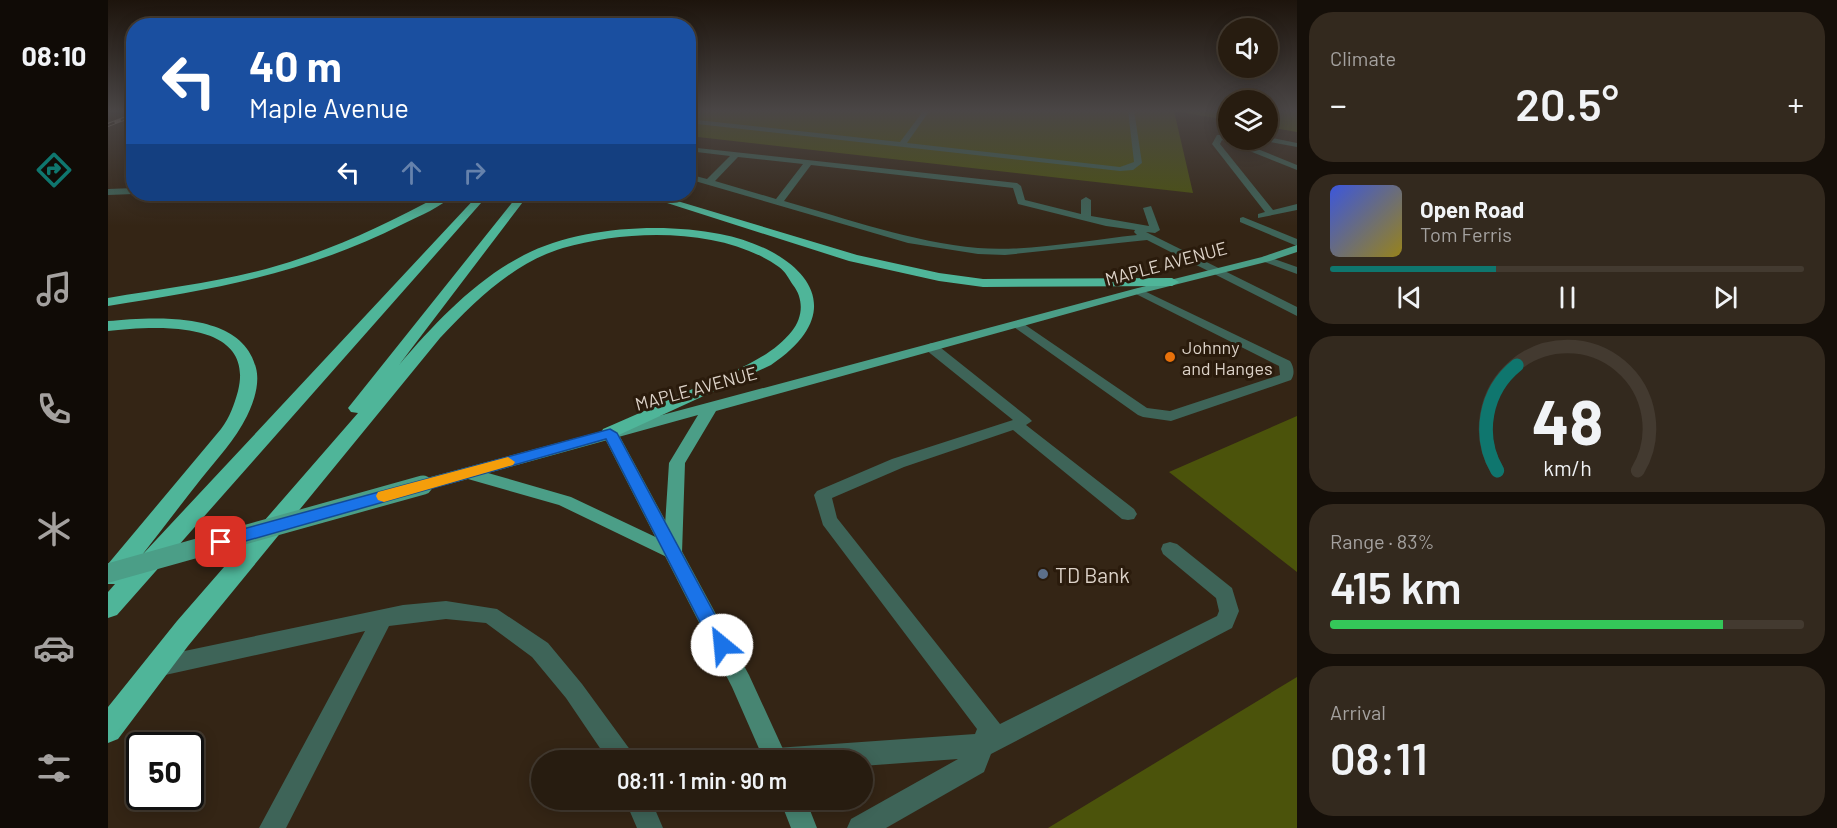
<!DOCTYPE html>
<html lang="en">
<head>
<meta charset="utf-8">
<style>
	body { margin:0; font-family:Barlow,sans-serif; background:#33291e; color:#f1f3f6; height:100vh; display:flex; flex-direction:column; font-size:22px; white-space:nowrap }
	* { box-sizing:border-box; margin:0 }
	p { font-size:20px; color:#a4a19f }
	.icon { flex:none; width:33px; height:33px; fill:none; stroke:currentColor; stroke-width:2; stroke-linecap:round; stroke-linejoin:round }
	.map { position:relative; flex:1; overflow:hidden }
	.drawer { display:flex; flex-direction:column; gap:12px; padding:12px; background:#150f09; width:540px }
	.drawer>* { flex:none }
	.hud { position:absolute; left:18px; top:18px; width:570px; height:183px; border-radius:24px; box-shadow:0 3px 15px #0003,0 0 0 2px #433a30; background:#1a4fa0; color:#fff; overflow:hidden }
	.tools { position:absolute; left:1110px; top:18px; display:grid; gap:12px }
	.tools a { display:grid; place-items:center; width:60px; height:60px; border-radius:50%; background:#271c10; box-shadow:0 3px 15px #0003,0 0 0 2px #433a30; font-size:30px }
	.speed { position:absolute; left:18px; top:732px; display:flex; gap:12px; font-size:30px; font-weight:700; text-align:center }
	.speed>* { display:grid; place-content:center; width:78px; height:78px; border-radius:50%; background:#271c10; box-shadow:0 3px 15px #0003,0 0 0 2px #433a30; line-height:1 }
	.speed .limit { border:3px solid #111; border-radius:9px; background:#fff; color:#111 }
	.pin { position:absolute; display:grid; place-items:center; width:51px; height:51px; color:#fff; margin:-26px; border-radius:12px; box-shadow:0 3px 9px #0006 }
	.me { position:absolute; width:66px; margin:-33px; rotate:332deg; stroke-linejoin:round; filter:drop-shadow(0 0 4px #0008) }
	.turn { display:flex; align-items:center; gap:21px; height:126px; padding:0 24px; font-size:27px }
	.turn .icon { width:78px; height:78px; stroke-width:2.5 }
	.turn b { display:block; font-size:42px; line-height:51px }
	.lanes { display:flex; align-items:center; height:57px; padding:0 24px; background:#0003; justify-content:center; gap:30px; direction:ltr }
	.lanes .off { opacity:.35 }
	.big { font-size:45px; font-weight:600; line-height:1.1 }
	.drawer .card { flex:1; display:flex; flex-direction:column; justify-content:center; gap:9px; min-width:0; padding:0 21px; border-radius:24px; background:#33291e }
	.drawer .dial { align-items:center; gap:0 }
	.dial svg { height:156px; overflow:visible; fill:none; stroke:#433a30; stroke-width:7; stroke-linecap:round; text-anchor:middle }
	.dial text { fill:#f1f3f6; stroke:none }
	.song { display:flex; align-items:center; gap:18px }
	.cover { width:72px; height:72px; border-radius:9px; background:linear-gradient(135deg,hsl(230 70% 55%),hsl(50 70% 35%)) }
	.played { height:6px; border-radius:3px; background:linear-gradient(90deg,#0f766e 35%,#433a30 35%) }
	.keys { display:flex; justify-content:space-around; direction:ltr }
	.heat { display:flex; justify-content:space-between; align-items:center; font-size:33px; direction:ltr }
	.charge { height:9px; border-radius:4px; background:linear-gradient(90deg,#34c759 83%,#433a30 0) }
	.trip { position:absolute; left:423px; top:750px; width:342px; height:60px; border-radius:30px; background:#271c10; box-shadow:0 3px 15px #0003,0 0 0 2px #433a30; font-weight:600; line-height:60px; text-align:center }
	main { display:flex; flex:1; min-height:0 }
	.tab-bar { display:flex; flex-direction:column; width:108px; justify-content:space-around; align-items:center; background:#100b06; color:#a4a19f }
	.tab-bar .icon { width:42px; height:42px }
	.tab-bar .current { color:#0f766e }
	.tab-bar b { font-size:27px; color:#f1f3f6 }
	.map>svg:first-child { display:block }
</style>
</head>
<body>
<main>
<nav class="tab-bar">
<b>08:10</b>
<svg class="icon current" aria-label="directions" viewBox="0 0 24 24"><path d="M12 3l9 9-9 9-9-9zM9 14v-3h6M13 9l2 2-2 2"/></svg>
<svg class="icon" aria-label="music" viewBox="0 0 24 24"><path d="M9 18V5l10-2v13"/><circle cx="6" cy="18" r="3"/><circle cx="16" cy="16" r="3"/></svg>
<svg class="icon" aria-label="phone" viewBox="0 0 24 24"><path d="M5 4h4l2 5-3 2q2 4 5 5l2-3 5 2v4C11 20 4 13 5 4z"/></svg>
<svg class="icon" aria-label="climate" viewBox="0 0 24 24"><path d="M12 3v18M4 7l16 10M4 17L20 7"/></svg>
<svg class="icon" aria-label="car" viewBox="0 0 24 24"><path d="M5 17H2v-5l4-1 3-4h7l3 4 3 1v5h-3M9 17h6M6 11h13"/><circle cx="7" cy="17" r="2"/><circle cx="17" cy="17" r="2"/></svg>
<svg class="icon" aria-label="filters" viewBox="0 0 24 24"><path d="M4 7h16M4 17h16"/><circle cx="9" cy="7" r="2"/><circle cx="15" cy="17" r="2"/></svg>
</nav>
<div class="map">
<svg width="1189" height="828" viewBox="0 0 1189 828">
	<rect width="100%" height="100%" fill="#342515"/>
	<!-- green -->
	<path fill="#4b530b" d="M581,110H1120V120L1066,111L1085,193L581,136Z
		M1160,110H1189V132L1160,127Z
		M1189,416V572L1061,472Z
		M1189,677V828H940Z"/>
	<g fill="none" stroke-linecap="round" stroke-linejoin="round">
		<!-- lane -->
		<path fill="#3e6458" fill-rule="evenodd" d="M816,110H822L799,143L1012,167L1026,162L1020,110H1026L1034,163L1025,170L1012,171L580,123V119L792,142Z
			M1109,135H1115L1189,165V170L1114,140L1112,144L1165,210L1189,204V210L1150,218V214L1157,212L1104,144Z
			M1160,137L1189,143V147L1157,141Z
			M580,147L909,183L913,186L917,200L973,214V200L978,197L983,200V216L1041,226L1035,208L1043,206L1052,230L1047,233L1038,232L1189,307V316L1039,240L897,255L870,254L800,243L580,179V174L599,179L622,156L580,151ZM630,157L695,164L668,199L607,181ZM703,165L905,188L910,204L998,226L1027,230L1026,232L1029,235C980,240 919,252 870,248C804,242 740,219 676,201Z
			M26,188V194L0,195V189Z
			M1135,217L1189,239V246L1132,222V218Z
			M1158,256L1189,267V274L1154,261V257Z
			M1030,288L1182,361C1186,367 1187,374 1183,380L1063,421L1035,417L1030,415L903,325L905,322H913L1039,408L1062,411L1172,375L1171,366L1026,293L1024,291Z
			M823,343L828,344L921,418L924,421L918,425L1026,509L1029,514L1026,519L1020,520L1014,519L905,430L796,467L724,498L729,518L892,724L1109,616L1111,611L1108,598L1055,554L1053,549L1055,544L1062,542L1069,544L1124,588L1131,611L1124,628L883,754L876,772L778,828H739L743,819L850,759L754,766V760H656L659,751L668,748L867,734L869,729L715,525L706,495L709,491L784,459L905,420L818,350L816,347Z
			M338,601L389,609L440,643L474,684L523,751L526,760H500L458,698L424,657L378,623L338,619L281,626L178,828H151L257,631L48,677L40,674L37,667L40,660L48,657L295,605Z
			M517,800H543L555,828H529Z"/>
		<!-- secondary -->
		<path fill="#478572" fill-rule="evenodd" d="M502,428L510,433L641,675L680,760H656L624,687L494,433Z
			M672,800H698L709,828H683Z"/>
		<!-- primary -->
		<path fill="#4b9e87" fill-rule="evenodd" d="M1189,245V252L1162,261L1034,293L608,411L577,463L574,553L572,558L565,560L451,505L360,479L315,491L309,489L307,485L309,481L315,479L1026,289L1154,257ZM590,415L561,463L556,541L463,497L380,473Z"/>
		<!-- highway -->
		<path fill="#4fb599" fill-rule="evenodd" d="M334,194H346C334,207 311,216 295,224C196,274 108,289 0,306V298C53,289 106,283 158,269C220,252 278,225 334,194Z
			M371,194H381L9,615L0,618V592L7,584H0V564L113,429C122,417 126,405 130,391C148,318 44,326 0,331V321C45,317 134,310 148,368C152,383 146,402 139,416C127,440 109,459 93,479C73,504 54,530 34,555Z
			M411,194H421L291,365C327,323 366,281 416,255C469,227 554,222 612,234C689,249 751,306 663,365L502,439L495,437L493,433L495,429C527,415 559,401 591,386C623,372 662,359 684,331C695,317 696,299 685,285C681,279 677,271 671,267C615,227 519,229 455,248C405,263 367,301 332,338L80,646L10,739L0,743V707L69,621L250,413L243,412L240,408Z
			M531,194H546L749,255L831,273L875,279L1064,278L1071,282L1064,286L875,287L831,281L741,261Z"/>
		<defs>
			<path id="rail" d="M0,125L26,115"/>
		</defs>
		<!-- rail casing -->
		<use href="#rail" stroke="#94887b" stroke-width="4"/>
		<!-- rail -->
		<use href="#rail" stroke="#2a1b0c" stroke-width="2" stroke-dasharray="7" stroke-linecap="butt"/>
		<!-- primary-bridge -->
		<path stroke="#4b9e87" stroke-width="19" d="M0,573L315,485"/>
	</g>
	<!-- sky -->
	<linearGradient id="sky" x2="0" y2="1"><stop stop-color="#1d140c"/><stop offset="0.49" stop-color="#4a4646"/><stop offset="1" stop-color="#4a4646" stop-opacity="0"/></linearGradient>
	<rect width="1189" height="226" fill="url(#sky)"/>
	<!-- route -->
	<path fill="#1a73e8" stroke="#114b97" stroke-width="1.5" d="M502,429L509,433L620,639L623,645L620,651L614,653L607,651L498,439L113,548L107,546L104,542L107,537L113,535Z"/>
	<!-- slow -->
	<path fill="#f59e0b" d="M400,457L407,462L405,465L276,502L270,500L268,496L270,492Z"/>
	<!-- markers -->
	<circle fill="#e8710a" stroke="#2a1b0c" stroke-width="2" cx="1062" cy="357" r="6"/>
	<circle fill="#5c6f8a" stroke="#2a1b0c" stroke-width="2" cx="935" cy="574" r="6"/>
	<g text-anchor="middle" dominant-baseline="central" stroke-width="6" stroke-linejoin="round" paint-order="stroke">
		<!-- street labels -->
		<g font-size="18" fill="#dcd2c8" stroke="#2a1b0c">
			<text transform="translate(1058 263) rotate(-15)">MAPLE AVENUE</text>
			<text transform="translate(588 388) rotate(-15)">MAPLE AVENUE</text>
		</g>
		<!-- poi labels -->
		<g font-size="18" fill="#dcd2c8" stroke="#2a1b0c" text-anchor="start">
			<text x="1074" y="347">Johnny<tspan x="1074" dy="21">and Hanges</tspan></text>
		</g>
		<!-- near-poi labels -->
		<g font-size="21" fill="#dcd2c8" stroke="#2a1b0c" text-anchor="start">
			<text x="947" y="574">TD Bank</text>
		</g>
	</g>
</svg>
<div class="tools">
<a><svg class="icon" aria-label="sound" viewBox="0 0 24 24"><path d="M4 9h4l5-4v14l-5-4H4zM17 9q2 3 0 6"/></svg></a>
<a><svg class="icon" aria-label="layers" viewBox="0 0 24 24"><path d="M12 4l9 5-9 5-9-5zM3 14l9 5 9-5"/></svg></a>
</div>
<div class="speed"><div class="limit">50</div></div>
<div class="pin" style="left:113px;top:542px;background:#d93025"><svg class="icon" aria-label="arrive" viewBox="0 0 24 24"><path d="M6 21V4h12l-3 4 3 4H6"/></svg></div>
<svg class="me" style="left:614px;top:645px" viewBox="-20 -20 40 40"><circle r="19" fill="#fff"/><path d="M0-13L10 11 0 6-10 11z" fill="#1a73e8"/></svg>
<div class="trip">08:11 · 1 min · 90 m</div>
<div class="hud">
<div class="turn"><svg class="icon" aria-label="left" viewBox="0 0 24 24"><path d="M17 20v-9H6M10 6l-5 5 5 5"/></svg><div><b>40 m</b>Maple Avenue</div></div>
<div class="lanes"><svg class="icon" aria-label="left" viewBox="0 0 24 24"><path d="M17 20v-9H6M10 6l-5 5 5 5"/></svg><svg class="icon off" aria-label="ahead" viewBox="0 0 24 24"><path d="M12 20V5M6 11l6-6 6 6"/></svg><svg class="icon off" aria-label="right" viewBox="0 0 24 24"><path d="M7 20v-9h11M14 6l5 5-5 5"/></svg></div>
</div>
</div>
<section class="drawer">
<div class="card"><p>Climate</p>
<div class="heat"><a>−</a><b class="big">20.5°</b><a>+</a></div>
</div>
<div class="card">
<div class="song"><i class="cover"></i><div><b>Open Road</b><p>Tom Ferris</p></div></div>
<div class="played"></div>
<div class="keys"><svg class="icon" aria-label="previous" viewBox="0 0 24 24"><path d="M18 5L8 12l10 7zM5 5v14"/></svg><svg class="icon" aria-label="pause" viewBox="0 0 24 24"><path d="M8 5v14M16 5v14"/></svg><svg class="icon" aria-label="next" viewBox="0 0 24 24"><path d="M6 5l10 7-10 7zM19 5v14"/></svg></div>
</div>
<div class="card dial"><svg viewBox="0 0 100 80">
<path d="M14 69A42 42 0 1 1 86 69"/>
<path d="M14 69A42 42 0 0 1 24 15" stroke="#0f766e"/>
<text x="50" y="56" font-size="32" font-weight="700">48</text>
<text x="50" y="72" font-size="11">km/h</text>
</svg></div>
<div class="card"><p>Range · 83%</p><b class="big">415 km</b><div class="charge"></div></div>
<div class="card"><p>Arrival</p><b class="big">08:11</b></div>
</section>
</main>
</body>
</html>
